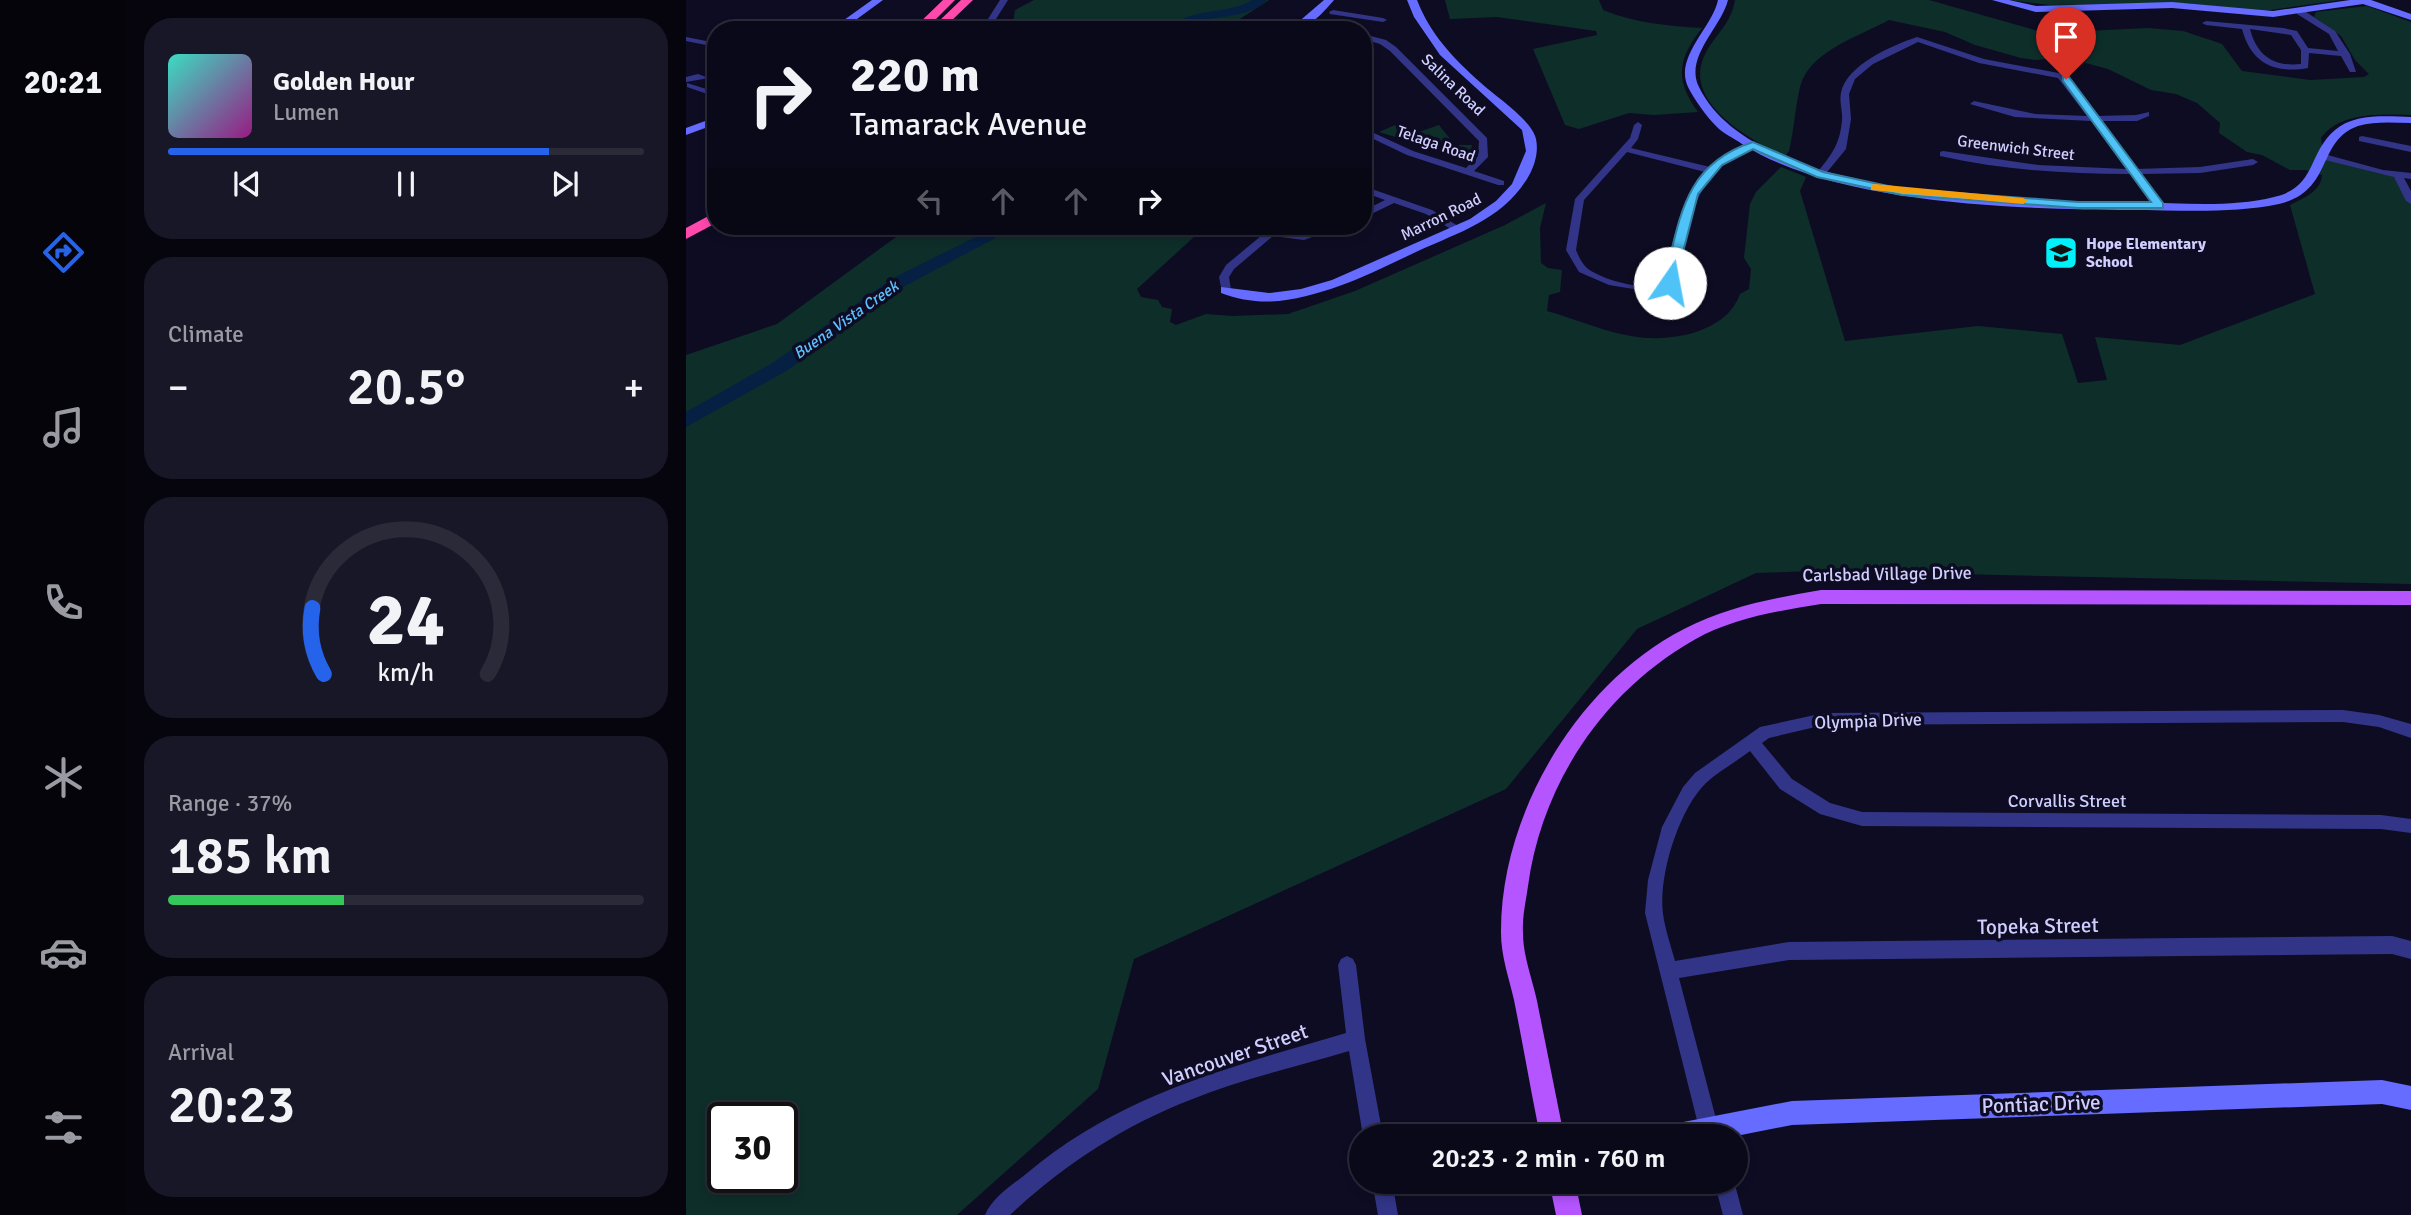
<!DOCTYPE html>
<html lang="en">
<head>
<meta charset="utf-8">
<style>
	body { margin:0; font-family:Signika,sans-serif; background:#181727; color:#f1f3f6; height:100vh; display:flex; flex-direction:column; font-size:26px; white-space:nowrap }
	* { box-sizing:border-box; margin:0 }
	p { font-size:23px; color:#999aa2 }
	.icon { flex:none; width:38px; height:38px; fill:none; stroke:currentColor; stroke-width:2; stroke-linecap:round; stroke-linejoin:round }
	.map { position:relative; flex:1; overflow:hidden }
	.drawer { display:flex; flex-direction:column; gap:18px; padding:18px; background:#06050e; width:560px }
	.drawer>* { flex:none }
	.hud { position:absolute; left:21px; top:21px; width:665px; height:214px; border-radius:28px; box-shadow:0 4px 10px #0003,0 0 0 2px #2a2a39; background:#0a091a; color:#f1f3f6; overflow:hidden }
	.speed { position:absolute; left:21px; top:1102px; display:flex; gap:14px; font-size:35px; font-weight:700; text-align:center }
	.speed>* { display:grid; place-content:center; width:91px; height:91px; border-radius:50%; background:#0a091a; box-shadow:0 4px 10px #0003,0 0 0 2px #2a2a39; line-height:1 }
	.speed .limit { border:4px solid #111; border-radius:10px; background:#fff; color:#111 }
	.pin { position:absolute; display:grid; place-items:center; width:60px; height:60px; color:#fff; margin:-72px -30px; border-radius:50% 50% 50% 0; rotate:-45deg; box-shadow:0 0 7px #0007 }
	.pin .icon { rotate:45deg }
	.me { position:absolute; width:77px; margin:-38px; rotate:12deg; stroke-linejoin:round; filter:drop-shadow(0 0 5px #0008) }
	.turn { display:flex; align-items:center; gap:24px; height:147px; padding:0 28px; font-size:32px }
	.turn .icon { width:91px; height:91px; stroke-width:2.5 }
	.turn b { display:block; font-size:49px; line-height:60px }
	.lanes { display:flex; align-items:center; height:66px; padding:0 28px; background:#0003; justify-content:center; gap:35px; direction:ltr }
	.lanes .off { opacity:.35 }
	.big { font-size:52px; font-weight:600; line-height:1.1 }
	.drawer .tile { flex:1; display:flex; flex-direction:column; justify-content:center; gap:10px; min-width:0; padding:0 24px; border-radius:28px; background:#181727 }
	.drawer .dial { align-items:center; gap:0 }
	.dial svg { height:182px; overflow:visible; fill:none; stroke:#2a2a39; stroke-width:7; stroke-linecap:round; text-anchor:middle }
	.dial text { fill:#f1f3f6; stroke:none }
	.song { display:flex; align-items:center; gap:21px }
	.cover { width:84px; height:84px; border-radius:10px; background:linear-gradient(135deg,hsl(170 70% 55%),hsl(310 70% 35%)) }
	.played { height:7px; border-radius:4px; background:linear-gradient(90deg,#2563eb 80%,#2a2a39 80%) }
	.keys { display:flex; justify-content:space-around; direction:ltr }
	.heat { display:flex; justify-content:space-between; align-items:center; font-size:38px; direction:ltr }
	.charge { height:10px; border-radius:5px; background:linear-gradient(90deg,#34c759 37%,#2a2a39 0) }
	.trip { position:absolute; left:663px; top:1124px; width:399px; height:70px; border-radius:35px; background:#0a091a; box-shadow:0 4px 10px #0003,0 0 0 2px #2a2a39; font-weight:600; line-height:70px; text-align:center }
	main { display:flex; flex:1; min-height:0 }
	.tab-bar { display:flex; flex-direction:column; width:126px; justify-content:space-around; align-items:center; background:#04040a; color:#999aa2 }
	.tab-bar .icon { width:49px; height:49px }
	.tab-bar .active { color:#2563eb }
	.tab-bar b { font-size:32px; color:#f1f3f6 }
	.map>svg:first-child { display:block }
</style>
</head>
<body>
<main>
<nav class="tab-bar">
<b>20:21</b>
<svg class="icon active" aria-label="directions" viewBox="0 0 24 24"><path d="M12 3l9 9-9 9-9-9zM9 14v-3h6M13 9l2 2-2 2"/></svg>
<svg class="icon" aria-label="music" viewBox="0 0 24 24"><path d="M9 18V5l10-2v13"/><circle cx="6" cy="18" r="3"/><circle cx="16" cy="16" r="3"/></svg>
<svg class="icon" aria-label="phone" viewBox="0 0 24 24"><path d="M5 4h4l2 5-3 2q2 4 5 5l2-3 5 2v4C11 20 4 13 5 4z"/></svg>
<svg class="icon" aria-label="climate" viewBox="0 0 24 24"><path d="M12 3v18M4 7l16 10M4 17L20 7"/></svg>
<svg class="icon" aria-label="car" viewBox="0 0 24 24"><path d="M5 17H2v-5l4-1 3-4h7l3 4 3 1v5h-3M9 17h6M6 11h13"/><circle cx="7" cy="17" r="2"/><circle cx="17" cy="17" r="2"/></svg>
<svg class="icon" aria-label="filters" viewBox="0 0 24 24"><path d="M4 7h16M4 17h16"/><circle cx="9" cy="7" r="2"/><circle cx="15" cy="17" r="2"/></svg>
</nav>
<section class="drawer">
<div class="tile">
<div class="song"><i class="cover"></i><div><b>Golden Hour</b><p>Lumen</p></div></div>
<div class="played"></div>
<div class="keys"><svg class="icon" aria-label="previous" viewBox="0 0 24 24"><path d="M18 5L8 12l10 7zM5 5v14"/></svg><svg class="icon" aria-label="pause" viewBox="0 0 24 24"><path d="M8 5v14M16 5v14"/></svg><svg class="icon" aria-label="next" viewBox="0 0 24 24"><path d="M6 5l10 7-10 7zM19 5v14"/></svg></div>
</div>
<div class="tile"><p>Climate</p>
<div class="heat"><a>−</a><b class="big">20.5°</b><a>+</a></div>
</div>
<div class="tile dial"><svg viewBox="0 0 100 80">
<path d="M14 69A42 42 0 1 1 86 69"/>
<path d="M14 69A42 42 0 0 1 9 40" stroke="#2563eb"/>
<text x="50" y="56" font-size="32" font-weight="700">24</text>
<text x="50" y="72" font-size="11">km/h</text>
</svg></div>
<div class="tile"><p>Range · 37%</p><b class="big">185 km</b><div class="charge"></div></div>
<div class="tile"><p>Arrival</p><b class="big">20:23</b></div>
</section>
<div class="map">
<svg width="1725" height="1215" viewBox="0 0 1725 1215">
	<rect width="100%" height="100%" fill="#0e0c23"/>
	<!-- green -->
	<path fill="#0e2e2a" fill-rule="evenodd" d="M348,0H583L537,30H326L329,10Z
		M759,0H913L917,10C949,23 983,26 1016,28C992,59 988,79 1012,112L968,115L943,113L893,129L879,125L847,49L911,35L910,31L811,17L764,19Z
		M1049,0H1243L1359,33L1462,28L1497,31L1536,44L1556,71L1624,80L1678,77L1683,74L1669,60L1655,36L1628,17L1630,12L1681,6L1725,22V115C1696,114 1653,112 1635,138L1638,157L1712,175L1725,201V584L1227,573L1226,568L1070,573L951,629L820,789L448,959L412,1089L271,1215H0V355L91,324L225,226H520L451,289L455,297L472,300L476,307L486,309L484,322L490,325L520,314L547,316L602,314L669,291L819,225L860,203L854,228L855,263L862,268L876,270L874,292L863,295L861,311C890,319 921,333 951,337C987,342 1041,332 1054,294L1063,289L1065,269L1058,258L1064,204L1070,192L1095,167L1120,177L1114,191L1159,341L1292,326L1376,334L1392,383L1421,380L1409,337L1494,345L1629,294L1604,205C1617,198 1635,192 1636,175L1620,170H1604L1576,155L1561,152L1533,133L1534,123L1511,103L1490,94L1465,90L1422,69L1377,57L1351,60L1335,58L1289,45L1259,32L1203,20C1174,36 1123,51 1114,87C1109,108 1108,130 1103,151L1099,156C1068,142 1002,106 1016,62C1024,37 1044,29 1049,0ZM37,1118H96V1178H37Z
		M1322,0H1655L1577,11L1498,3L1364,5Z
		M709,125L727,134L753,125L769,145H786L785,153L792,154L790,156L730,136L716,139L693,132Z"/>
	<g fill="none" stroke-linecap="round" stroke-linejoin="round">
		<!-- river -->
		<path fill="#052043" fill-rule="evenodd" d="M566,0H581C563,18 536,15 513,21C500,25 494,30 481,30C503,6 540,16 566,0Z
			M312,226H332L219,286L102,370L0,427V412L88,362L207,278Z"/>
		<!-- street -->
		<path fill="#323587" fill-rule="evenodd" d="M314,0H322L303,30H295Z
			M647,10L697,18L701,20L697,22L644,14L643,12Z
			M1611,10H1617L1649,31L1664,54L1670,72H1664L1655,56L1623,53L1622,68C1588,74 1565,63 1556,29L1520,25L1516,23L1520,21L1597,28L1611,31L1622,48L1652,51L1643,34L1611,14ZM1564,29L1605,35L1615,50V64C1588,67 1571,56 1564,29Z
			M614,23L640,28L644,30L611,27V23Z
			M677,34L700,40L710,47L801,138L802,157L788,171L818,181V185H812L721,155L677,134V128L727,151L780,168L792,156L793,141L704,51L694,44L677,39Z
			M0,37L30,43V47L0,41Z
			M1231,37L1298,59L1378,74L1410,116L1450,115L1463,112V116L1451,121H1414L1450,169L1514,167L1567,159L1572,162L1567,165L1514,173L1454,174L1478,206L1473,209L1470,208L1444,174C1380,174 1316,170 1254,156V152L1257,151L1352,165L1440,169L1405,121L1329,117L1284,104L1288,101L1349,114L1401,116L1372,78L1293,63L1232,42L1187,64L1169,79L1163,94L1165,119L1160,149L1137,177H1131V173C1145,155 1154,145 1156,120C1157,112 1153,102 1155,93C1160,65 1207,45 1231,37Z
			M12,74L23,78L0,82V77Z
			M1,83L30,92V97L1,87Z
			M952,122L956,125L952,139L945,148L1024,167L1064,143L1072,145C1059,155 1042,160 1030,171C1009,191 990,254 989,283L981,289L966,292L923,285L893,272L880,250L889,199L944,138L948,125ZM941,152L1019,172C999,194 981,252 979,282C959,292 920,281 902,269C896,264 893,257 890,250L898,200Z
			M1676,136L1725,146V152L1673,141V137Z
			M1638,154L1697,170L1725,173V179L1718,178L1725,191V204L1720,201L1708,177L1635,159L1633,157Z
			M677,186L746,210L777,229L768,231L740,214L708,203L677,218V211L699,200L677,192Z
			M587,226H598L593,231L617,234L642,226H656L618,240L587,236L548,269L543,277L545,290L540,293L536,292L533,277L540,265Z
			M1657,710L1693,715L1725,724V738L1693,727L1657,722L1138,725L1083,738L1076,743L1106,779L1144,803L1176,812L1695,815L1725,819V833L1695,829L1176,826L1134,814L1094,789L1064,751C1050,762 1033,771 1020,783C993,809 972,876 977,914C979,929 985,946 989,961L1103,942L1706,936L1725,941V959L1706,954L1103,960L993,978L1034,1134L1015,1136L959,913L962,880L976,827L997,787L1009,773L1074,727L1138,713Z
			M661,956L667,959L670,965L679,1039L697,1136H677L663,1051C610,1067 555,1079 504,1100C437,1126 376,1166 324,1215H299C306,1198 326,1185 340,1174C434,1094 545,1067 660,1033L652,965L655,959Z
			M686,1181H706L712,1215H692Z
			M1028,1181H1048L1057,1215H1037Z"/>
		<!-- secondary -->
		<path fill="#656cff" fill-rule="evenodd" d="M186,0H197L156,30H144Z
			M638,0H648C636,14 622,30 603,30Z
			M721,0H731C744,34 768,59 795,83C810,97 846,120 850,139C853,153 848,168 841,179C815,220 774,232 732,251C688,272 643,295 593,301C573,303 554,300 535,293V287L583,293L615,289L646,280L784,219L810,201L826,184L840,151L836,130L754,55L728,17Z
			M1032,0H1042C1035,28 998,57 1013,87C1068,201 1340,201 1451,202C1495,203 1543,208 1588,197C1631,187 1621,154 1649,130C1668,113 1701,116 1725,117V123C1708,123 1689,121 1672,126C1630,141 1648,191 1593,204C1544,214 1494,210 1444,210C1332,209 1152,205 1056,144C1048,138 1036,133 1030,126C1020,116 1008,99 1002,87C988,57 1026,28 1032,0Z
			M1306,0H1323L1350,6L1486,2L1587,11L1664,0H1685L1725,14V20L1677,4L1587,17L1486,8L1350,12Z
			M30,117V124L0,135V128Z
			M1696,1080L1725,1086V1110L1696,1104L1106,1125L1050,1136H975L978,1127L987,1124L1106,1101Z"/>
		<!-- primary -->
		<path fill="#b455ff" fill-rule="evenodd" d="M1135,590L1725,591V605L1135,604C1092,611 1047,618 1008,640C918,691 856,783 842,886C840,901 836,917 837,933C837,956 846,978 851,1001C860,1046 869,1091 878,1136H854C845,1091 837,1045 828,1000C823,978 815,956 815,933C814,814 892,683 998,629C1040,607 1088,598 1135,590Z
			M863,1181H889L896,1215H870Z"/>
		<!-- highway -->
		<path fill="#ff49ad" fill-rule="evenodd" d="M257,0H269L239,30H226Z
			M275,0H287L261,25H253V21Z
			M30,212V223L0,239V228Z"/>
	</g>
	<!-- route -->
	<path fill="#4fc3f7" stroke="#337fa1" stroke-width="2" d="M1377,77H1383L1477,203V208H1392L1216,195L1131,177L1067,149L1036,165L1012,194L989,283L984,286L978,283C994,220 996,165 1067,142L1137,172L1216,189L1392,202H1465L1377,81Z"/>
	<!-- slow -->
	<path fill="#f59e0b" d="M1189,184L1337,198L1342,201L1337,204L1185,190V185Z"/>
	<!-- icons -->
	<defs>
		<symbol id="school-square" viewBox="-11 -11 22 22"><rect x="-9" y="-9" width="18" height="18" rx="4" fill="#00f1f9" stroke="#0e0c23"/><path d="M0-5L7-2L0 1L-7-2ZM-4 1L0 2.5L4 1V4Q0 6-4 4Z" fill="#111"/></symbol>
	</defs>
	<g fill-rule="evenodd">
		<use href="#school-square" x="1356" y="234" width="38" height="38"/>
	</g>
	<g text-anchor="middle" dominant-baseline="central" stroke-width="7" stroke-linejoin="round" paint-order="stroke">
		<!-- far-street labels -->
		<g font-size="16" fill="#d0ceff" stroke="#0e0c23">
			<text transform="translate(767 85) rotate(44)">Salina Road</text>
			<text transform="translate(750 144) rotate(19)">Telaga Road</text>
			<text transform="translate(1330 148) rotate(7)">Greenwich Street</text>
			<text transform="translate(755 217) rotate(-26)">Marron Road</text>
		</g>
		<!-- far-poi labels -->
		<g font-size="16" font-weight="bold" fill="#d0ceff" stroke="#0e0c23" text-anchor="start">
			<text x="1400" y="244">Hope Elementary<tspan x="1400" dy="18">School</tspan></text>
		</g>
		<!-- far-water labels -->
		<g font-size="16" font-style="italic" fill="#5cbfff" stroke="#0e0c23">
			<text transform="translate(160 320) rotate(-35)">Buena Vista Creek</text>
		</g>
		<!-- street labels -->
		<g font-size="18" fill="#d0ceff" stroke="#0e0c23">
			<text transform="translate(1201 574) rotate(-1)">Carlsbad Village Drive</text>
			<text transform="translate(1182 721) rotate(-2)">Olympia Drive</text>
			<text x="1381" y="801">Corvallis Street</text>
		</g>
		<!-- near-street labels -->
		<g font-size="21" fill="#d0ceff" stroke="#0e0c23">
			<text transform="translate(1352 926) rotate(-1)">Topeka Street</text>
			<text transform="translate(549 1055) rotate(-19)">Vancouver Street</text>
			<text transform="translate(1355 1104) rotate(-2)">Pontiac Drive</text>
		</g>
	</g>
</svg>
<div class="speed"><div class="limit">30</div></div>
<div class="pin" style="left:1380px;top:79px;background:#d93025"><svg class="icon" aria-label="arrive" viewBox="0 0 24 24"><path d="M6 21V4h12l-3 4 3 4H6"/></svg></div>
<svg class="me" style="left:984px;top:283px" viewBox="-20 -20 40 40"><circle r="19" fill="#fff"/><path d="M0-13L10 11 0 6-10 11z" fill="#4fc3f7"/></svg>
<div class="trip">20:23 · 2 min · 760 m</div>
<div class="hud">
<div class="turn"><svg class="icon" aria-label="right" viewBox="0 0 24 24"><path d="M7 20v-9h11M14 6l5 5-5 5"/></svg><div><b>220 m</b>Tamarack Avenue</div></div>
<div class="lanes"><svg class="icon off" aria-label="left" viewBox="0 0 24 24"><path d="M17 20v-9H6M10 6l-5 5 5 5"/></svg><svg class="icon off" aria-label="ahead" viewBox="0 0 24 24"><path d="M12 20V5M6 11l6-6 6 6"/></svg><svg class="icon off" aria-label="ahead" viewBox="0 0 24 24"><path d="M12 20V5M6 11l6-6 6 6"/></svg><svg class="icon" aria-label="right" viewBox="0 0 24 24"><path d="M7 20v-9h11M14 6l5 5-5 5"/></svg></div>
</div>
</div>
</main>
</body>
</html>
